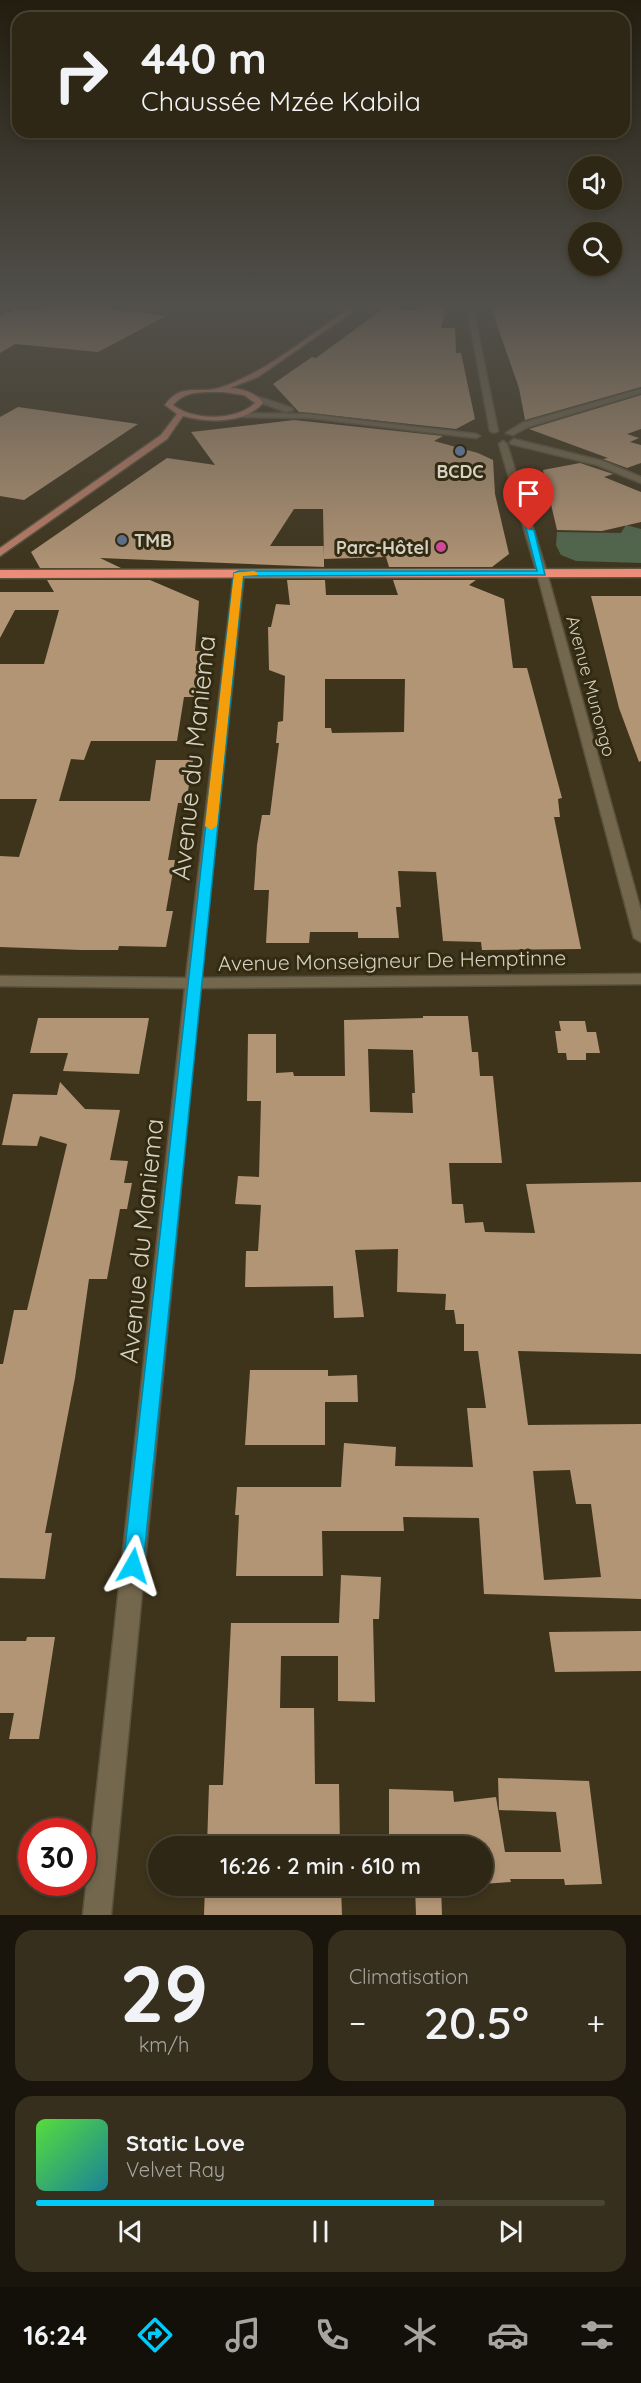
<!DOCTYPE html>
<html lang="fr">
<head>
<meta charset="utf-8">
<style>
	body { margin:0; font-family:Quicksand,sans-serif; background:#362f1e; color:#f1f3f6; height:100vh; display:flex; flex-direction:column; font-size:22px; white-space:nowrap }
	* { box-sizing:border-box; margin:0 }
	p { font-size:20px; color:#a7a5a0 }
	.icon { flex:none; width:33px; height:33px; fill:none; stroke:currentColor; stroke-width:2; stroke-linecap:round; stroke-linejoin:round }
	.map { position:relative; height:1915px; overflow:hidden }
	.drawer { display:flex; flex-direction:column; gap:15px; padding:15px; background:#19150c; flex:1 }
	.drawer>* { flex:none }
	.banner { position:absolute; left:12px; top:12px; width:618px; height:126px; border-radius:18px; box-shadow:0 3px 9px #0003,0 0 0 2px #494434; background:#2e2715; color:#f1f3f6; overflow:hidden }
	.fabs { position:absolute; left:568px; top:156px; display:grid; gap:12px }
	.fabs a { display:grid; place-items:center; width:54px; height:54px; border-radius:50%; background:#2e2715; box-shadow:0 3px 9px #0003,0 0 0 2px #494434; font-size:30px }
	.speed { position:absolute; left:18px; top:1818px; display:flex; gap:12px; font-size:30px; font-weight:700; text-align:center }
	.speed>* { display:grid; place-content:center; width:78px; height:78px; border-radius:50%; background:#2e2715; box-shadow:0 3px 9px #0003,0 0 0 2px #494434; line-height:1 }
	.speed .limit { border:9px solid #d22; background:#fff; color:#111 }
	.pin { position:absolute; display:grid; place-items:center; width:51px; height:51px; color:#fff; margin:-62px -26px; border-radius:50% 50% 50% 0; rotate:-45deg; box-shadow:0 0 6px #0007 }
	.pin .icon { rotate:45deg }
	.me { position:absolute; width:66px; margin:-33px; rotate:6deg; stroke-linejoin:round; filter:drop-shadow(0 0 4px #0008) }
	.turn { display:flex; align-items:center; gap:21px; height:126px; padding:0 30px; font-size:27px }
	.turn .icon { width:78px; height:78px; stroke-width:2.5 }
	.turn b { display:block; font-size:42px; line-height:51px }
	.big { font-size:45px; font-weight:600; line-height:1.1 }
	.drawer .widget { flex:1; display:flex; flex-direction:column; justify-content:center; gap:9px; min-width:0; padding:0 21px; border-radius:18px; background:#362f1e }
	.drawer .dial { align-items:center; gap:0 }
	.dial b { font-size:78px; line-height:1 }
	.song { display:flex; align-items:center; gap:18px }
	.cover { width:72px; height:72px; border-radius:9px; background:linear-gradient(135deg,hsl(110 70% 55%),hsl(190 70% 35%)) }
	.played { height:6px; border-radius:3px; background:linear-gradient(90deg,#00cbf9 70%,#494434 70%) }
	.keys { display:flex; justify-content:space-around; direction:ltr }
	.heat { display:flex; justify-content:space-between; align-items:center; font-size:33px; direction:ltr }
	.drawer .tiles { flex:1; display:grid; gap:15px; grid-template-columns:1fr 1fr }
	.widget:last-child { grid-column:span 2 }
	.trip { position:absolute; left:148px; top:1836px; width:345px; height:60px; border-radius:30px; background:#2e2715; box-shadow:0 3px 9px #0003,0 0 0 2px #494434; font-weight:600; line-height:60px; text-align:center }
	.menu { display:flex; height:96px; justify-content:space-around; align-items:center; background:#121008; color:#a7a5a0 }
	.menu .icon { width:42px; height:42px }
	.menu .active { color:#00cbf9 }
	.menu b { font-size:27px; color:#f1f3f6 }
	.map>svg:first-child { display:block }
</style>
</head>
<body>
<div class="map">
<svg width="641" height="1915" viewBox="0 0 641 1915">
	<rect width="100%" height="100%" fill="#3e341c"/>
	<!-- green -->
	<path fill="#51674d" d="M626,525L641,529V563L576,561L561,555L556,545L557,532L621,533Z"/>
	<!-- building -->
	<path fill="#b29575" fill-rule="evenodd" d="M48,308H100L166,316L98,352L15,344L0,353V316L16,309L46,311Z
		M384,308L418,311L419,308H447L441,328H455L456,353H461L475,419L456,429L299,412L273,384L312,357L316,358Z
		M491,308H641V387L525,420L519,388Z
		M641,395V429L627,434L639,438L630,442L641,445V463L627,468L603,459L608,458L529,429Z
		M18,407L138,424L24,500L0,496V417Z
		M294,420L443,436L434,441L478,453L493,460L495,494L509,554L492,567H389L386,557L324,559L323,509H294L270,546H324V567L100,558L121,568H40L31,552L167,458L215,465L191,432Z
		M580,463L613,474L604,477L641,492V522L602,531L557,530L543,470Z
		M47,580H150L199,601L195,651H203L194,697H184L177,741H91L84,760L71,759L59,801H150L156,760H193L186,803H178L168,860H175L166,911H173L166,947L119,946L118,950H81L0,947V856L19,857L37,799H0V664H44L59,610H15L0,638V592H54Z
		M287,580H325L326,595H398L393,580H476L469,585L504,599L513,668H527L562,798L558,799L560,817H554L581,949L482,950L481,942L443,941L436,872L398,871L401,907H396L399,938H358V932H310L309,943H266L269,890H254L257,845L262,815H270L279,743H276L278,722L283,721L285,676L269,670L268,627H271L276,604L290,605ZM325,679H405L404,732L332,733L331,728H325Z
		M591,596H641V761L639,762L619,708Z
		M423,1016H468L472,1052H478L480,1076H493L502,1163H449L452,1204H463L465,1223L483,1222L485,1232L535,1233L526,1184L641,1182V1354L518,1351L528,1425L641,1424V1599L484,1594L479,1518L403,1517L404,1531H322L323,1576H236L239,1515H235L237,1487H341L344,1443L396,1447L395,1466L473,1467L467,1408H486L478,1351H464V1324H456L454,1310H445L446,1294L397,1292L398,1249L355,1250L364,1317L334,1318L333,1286L245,1287L246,1251H258L261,1205L235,1204L238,1176L259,1177L261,1101H247L248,1034H276V1073L293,1072L294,1076H345L344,1020L423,1018ZM368,1049L413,1050L415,1093H412L413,1113L370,1112ZM570,1470L576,1504H591L601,1577L544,1580L533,1471Z
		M38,1018H149L139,1074L63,1071L68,1053H30Z
		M559,1021H585L587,1032H596L600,1053H586V1060H567L566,1053H558L555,1031H561Z
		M60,1082L85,1109L120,1110L110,1160L128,1161L124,1183H132L127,1209H120L107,1279H89L75,1378L45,1533H52L45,1579L0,1578V1364H3L14,1310H27L67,1144L40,1136L37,1146L2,1145L13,1094L57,1095Z
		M250,1370H328V1376L357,1375L358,1402H325V1445H245Z
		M341,1575L381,1577L379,1619H373L375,1702L338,1701V1656H281L280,1708H314L315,1784H339L340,1846H207L209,1785H223L231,1623H339Z
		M641,1631V1671L555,1672L549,1632Z
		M27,1637H55L39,1739H9L14,1713H0V1641H26Z
		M498,1778L589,1781L602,1884L565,1885L564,1879H510L511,1882L483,1884V1846H389V1789L453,1791L454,1802L496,1797L505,1852H561L556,1812L499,1810Z
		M205,1886H341L342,1915H204Z
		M415,1886H441L442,1915H416Z"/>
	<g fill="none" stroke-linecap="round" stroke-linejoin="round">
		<defs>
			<path id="minor" d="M467,308H473L498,431L494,433L490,431Z
				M641,389V393L528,427L513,435L506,433L522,423Z
				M256,396L292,408L293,410L286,412L253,400L252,398Z
				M238,413L309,414L476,434L480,436L476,438L309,418L235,417L234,415Z
				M514,439L603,461L641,477V483L597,465L511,444L510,442Z
				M503,441L507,444L547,573L641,911V942L634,938L537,573L499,444Z
				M239,570L244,573L201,978L641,974V984L200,988L111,1915H83L185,988L0,986V976L186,978L234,573Z"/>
			<path id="major" d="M350,308H358L258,377L230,388C243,389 255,392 263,403C244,424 209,423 183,416L167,439L0,556V548L161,435L177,414L165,405C181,382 199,394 219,388C264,374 311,334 350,308ZM223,392L244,395L255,403C236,421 193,421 173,405C185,390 205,392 223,392Z"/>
			<path id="highway" d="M641,569V577L0,578V570Z"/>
		</defs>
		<!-- minor casing -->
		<use href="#minor" stroke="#5a523d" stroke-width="3"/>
		<!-- major casing -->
		<use href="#major" stroke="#5a523d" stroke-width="3"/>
		<!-- highway casing -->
		<use href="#highway" stroke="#5a523d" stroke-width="3"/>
		<!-- minor -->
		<use href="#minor" fill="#73684e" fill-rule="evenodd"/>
		<!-- major -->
		<use href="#major" fill="#bc7e68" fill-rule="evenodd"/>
		<!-- highway -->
		<use href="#highway" fill="#ec8d79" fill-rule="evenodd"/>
		<!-- rail -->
		<path stroke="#a59e8d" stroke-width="2" stroke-dasharray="6 3" stroke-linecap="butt" d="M0,311L5,308
			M22,325L45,308
			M82,345L149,308"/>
	</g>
	<!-- sky -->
	<linearGradient id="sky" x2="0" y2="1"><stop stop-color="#221d0f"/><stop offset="0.53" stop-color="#52504b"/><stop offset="1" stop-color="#52504b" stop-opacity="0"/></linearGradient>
	<rect width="641" height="576" fill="url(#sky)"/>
	<!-- route -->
	<path fill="#00cbf9" stroke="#0084a2" stroke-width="1.5" d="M526,528L534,530L545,575L243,576L143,1566L140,1572L133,1575L126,1572L123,1566L234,573L239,571H537Z"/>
	<!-- slow -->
	<path fill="#f59e0b" d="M254,571L258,573L257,575L243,576L217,826L211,830L205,826L234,573Z"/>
	<!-- markers -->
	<g fill="#5c6f8a" stroke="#332a12" stroke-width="2">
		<circle cx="460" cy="451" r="6"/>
		<circle cx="122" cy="540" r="6"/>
	</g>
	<circle fill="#d1479c" stroke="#332a12" stroke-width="2" cx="441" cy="547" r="6"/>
	<g text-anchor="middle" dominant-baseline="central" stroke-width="6" stroke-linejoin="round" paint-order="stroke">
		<!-- far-poi labels -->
		<g font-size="18" font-weight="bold" fill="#d6d1c2" stroke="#332a12">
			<text x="460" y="471">BCDC</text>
			<text x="134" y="540" text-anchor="start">TMB</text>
			<text x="429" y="547" text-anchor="end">Parc-Hôtel</text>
		</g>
		<!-- far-street labels -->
		<g font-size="18" fill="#d6d1c2" stroke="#332a12">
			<text transform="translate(591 686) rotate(75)">Avenue Munongo</text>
		</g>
		<!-- street labels -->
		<g font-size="21" fill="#d6d1c2" stroke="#332a12">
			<text transform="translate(392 960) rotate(-1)">Avenue Monseigneur De Hemptinne</text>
		</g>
		<!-- near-street labels -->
		<g font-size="26" fill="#d6d1c2" stroke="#332a12">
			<text transform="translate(193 758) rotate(-84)">Avenue du Maniema</text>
			<text transform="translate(141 1241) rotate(-84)">Avenue du Maniema</text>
		</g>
	</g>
</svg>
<div class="fabs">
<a><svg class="icon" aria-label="sound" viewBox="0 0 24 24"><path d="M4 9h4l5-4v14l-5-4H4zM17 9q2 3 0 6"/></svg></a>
<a><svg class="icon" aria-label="search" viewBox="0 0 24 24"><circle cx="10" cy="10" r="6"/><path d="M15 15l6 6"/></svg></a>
</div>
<div class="speed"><div class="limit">30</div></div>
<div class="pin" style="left:529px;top:530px;background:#d93025"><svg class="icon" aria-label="arrive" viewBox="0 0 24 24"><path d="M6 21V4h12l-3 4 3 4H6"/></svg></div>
<svg class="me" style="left:133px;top:1566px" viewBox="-20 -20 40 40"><path d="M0-17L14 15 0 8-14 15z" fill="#00cbf9" stroke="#fff" stroke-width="4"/></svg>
<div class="trip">16:26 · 2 min · 610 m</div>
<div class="banner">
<div class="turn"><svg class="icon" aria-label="right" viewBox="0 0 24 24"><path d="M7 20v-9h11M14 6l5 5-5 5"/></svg><div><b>440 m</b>Chaussée Mzée Kabila</div></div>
</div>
</div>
<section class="drawer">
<div class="tiles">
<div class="widget dial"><b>29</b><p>km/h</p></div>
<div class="widget"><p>Climatisation</p>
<div class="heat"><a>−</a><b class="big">20.5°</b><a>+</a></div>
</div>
<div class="widget">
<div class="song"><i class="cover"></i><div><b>Static Love</b><p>Velvet Ray</p></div></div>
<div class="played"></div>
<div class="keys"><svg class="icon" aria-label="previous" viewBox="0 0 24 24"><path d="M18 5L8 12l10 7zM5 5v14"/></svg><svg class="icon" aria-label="pause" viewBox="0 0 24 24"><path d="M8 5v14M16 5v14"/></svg><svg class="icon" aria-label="next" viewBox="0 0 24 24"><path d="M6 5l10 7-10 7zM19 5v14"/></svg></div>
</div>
</div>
</section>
<nav class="menu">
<b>16:24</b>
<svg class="icon active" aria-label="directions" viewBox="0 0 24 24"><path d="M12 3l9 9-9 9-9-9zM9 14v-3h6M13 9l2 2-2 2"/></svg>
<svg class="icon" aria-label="music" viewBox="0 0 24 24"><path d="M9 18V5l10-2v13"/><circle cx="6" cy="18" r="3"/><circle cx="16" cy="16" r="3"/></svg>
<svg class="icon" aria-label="phone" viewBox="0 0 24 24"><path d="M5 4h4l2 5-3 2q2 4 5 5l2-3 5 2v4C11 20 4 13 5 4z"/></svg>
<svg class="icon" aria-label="climate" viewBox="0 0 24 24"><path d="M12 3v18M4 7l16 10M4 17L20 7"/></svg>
<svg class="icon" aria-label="car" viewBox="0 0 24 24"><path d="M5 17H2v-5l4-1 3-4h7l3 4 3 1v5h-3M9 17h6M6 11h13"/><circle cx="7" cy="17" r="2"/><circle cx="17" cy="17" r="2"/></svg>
<svg class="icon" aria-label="filters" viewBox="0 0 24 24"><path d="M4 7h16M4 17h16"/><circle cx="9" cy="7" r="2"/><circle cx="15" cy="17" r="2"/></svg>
</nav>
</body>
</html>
